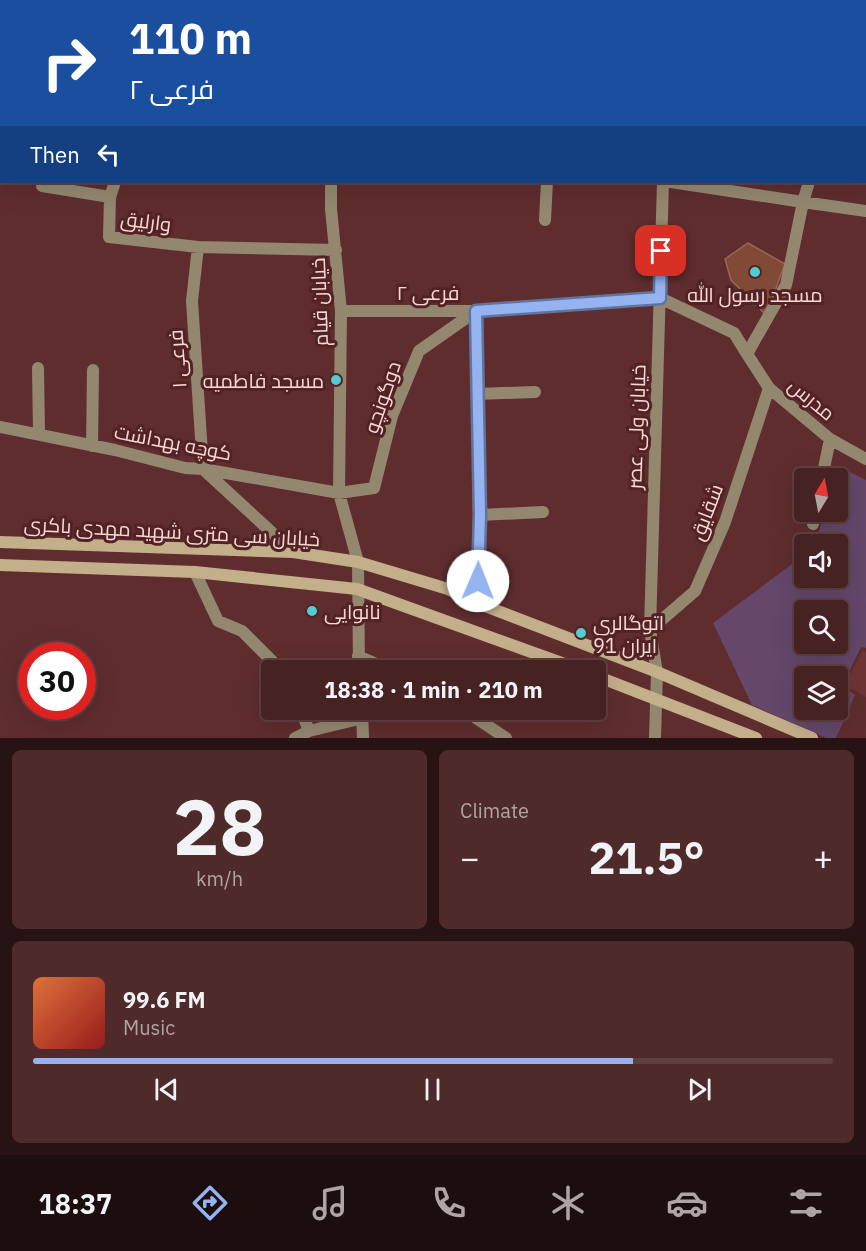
<!DOCTYPE html>
<html lang="en">
<head>
<meta charset="utf-8">
<style>
	body { margin:0; font-family:"IBM Plex Sans",Cairo,sans-serif; background:#4e2a2a; color:#f1f3f6; height:100vh; display:flex; flex-direction:column; font-size:22px; white-space:nowrap }
	* { box-sizing:border-box; margin:0 }
	p { font-size:20px; color:#b0a4a5 }
	.icon { flex:none; width:33px; height:33px; fill:none; stroke:currentColor; stroke-width:2; stroke-linecap:round; stroke-linejoin:round }
	.map { position:relative; height:738px; overflow:hidden }
	.side { display:flex; flex-direction:column; gap:12px; padding:12px; background:#271313; flex:1 }
	.side>* { flex:none }
	.banner { position:absolute; left:0px; top:0px; width:867px; height:183px; box-shadow:0 6px 24px #0002,0 0 0 2px #5f3f40; background:#1a4fa0; color:#fff; overflow:hidden }
	.needle { width:39px; rotate:10deg }
	.buttons { position:absolute; left:794px; top:468px; display:grid; gap:12px }
	.buttons a { display:grid; place-items:center; width:54px; height:54px; border-radius:6px; background:#472222; box-shadow:0 6px 24px #0002,0 0 0 2px #5f3f40; font-size:30px }
	.speed { position:absolute; left:18px; top:642px; display:flex; gap:12px; font-size:30px; font-weight:700; text-align:center }
	.speed>* { display:grid; place-content:center; width:78px; height:78px; border-radius:50%; background:#472222; box-shadow:0 6px 24px #0002,0 0 0 2px #5f3f40; line-height:1 }
	.speed .limit { border:9px solid #d22; background:#fff; color:#111 }
	.pin { position:absolute; display:grid; place-items:center; width:51px; height:51px; color:#fff; margin:-26px; border-radius:12px; box-shadow:0 3px 9px #0006 }
	.me { position:absolute; width:66px; margin:-33px; rotate:1deg; stroke-linejoin:round; filter:drop-shadow(0 0 4px #0008) }
	.turn { display:flex; align-items:center; gap:21px; height:126px; padding:0 30px; font-size:27px }
	.turn .icon { width:78px; height:78px; stroke-width:2.5 }
	.turn b { display:block; font-size:42px; line-height:51px }
	.then { display:flex; align-items:center; height:57px; padding:0 30px; background:#0003; gap:12px; font-size:22px }
	.big { font-size:45px; font-weight:700; line-height:1.1 }
	.side .card { flex:1; display:flex; flex-direction:column; justify-content:center; gap:9px; min-width:0; padding:0 21px; border-radius:9px; background:#4e2a2a }
	.side .dial { align-items:center; gap:0 }
	.dial b { font-size:78px; line-height:1 }
	.song { display:flex; align-items:center; gap:18px }
	.cover { width:72px; height:72px; border-radius:9px; background:linear-gradient(135deg,hsl(20 70% 55%),hsl(0 70% 35%)) }
	.played { height:6px; border-radius:3px; background:linear-gradient(90deg,#95b2f1 75%,#5f3f40 75%) }
	.keys { display:flex; justify-content:space-around; direction:ltr }
	.heat { display:flex; justify-content:space-between; align-items:center; font-size:33px; direction:ltr }
	.side .tiles { flex:1; display:grid; gap:12px; grid-template-columns:1fr 1fr }
	.card:last-child { grid-column:span 2 }
	.trip { position:absolute; left:261px; top:660px; width:345px; height:60px; border-radius:6px; background:#472222; box-shadow:0 6px 24px #0002,0 0 0 2px #5f3f40; font-weight:700; line-height:60px; text-align:center }
	.dock { display:flex; height:96px; justify-content:space-around; align-items:center; background:#1c0e0e; color:#b0a4a5 }
	.dock .icon { width:42px; height:42px }
	.dock .active { color:#95b2f1 }
	.dock b { font-size:27px; color:#f1f3f6 }
	.map>svg:first-child { display:block }
</style>
</head>
<body>
<div class="map">
<svg width="866" height="738" viewBox="0 0 866 738">
	<rect width="100%" height="100%" fill="#5f2d2e"/>
	<!-- built -->
	<path fill="#6e3435" d="M862,651L866,652V697L845,685Z"/>
	<!-- green -->
	<path fill="#64476a" fill-rule="evenodd" d="M838,466L866,480V648L861,647L842,686L855,695L836,738H826L752,705L713,623L804,555V578H837V544H815L825,512H837V478H834ZM804,610H837V644H804ZM804,676H837V710H804Z"/>
	<!-- building -->
	<path fill="#814a36" stroke="#996653" stroke-width="1.5" d="M748,243L785,264L766,315L731,280L725,259Z"/>
	<g fill="none" stroke-linecap="round" stroke-linejoin="round">
		<!-- minor -->
		<path stroke="#948770" stroke-width="12" d="M166,0L172,2
			M326,0V2
			M12,2V0
			M666,2V0
			M847,2L848,0
			M0,32L2,28
			M866,129V130
			M115,182L110,197L109,237L198,247L336,250
			M331,182V209L341,311L339,493L358,562L359,670
			M671,182L803,202L809,182
			M42,186L110,197
			M545,220L547,182
			M198,247L192,301L203,469L293,552
			M341,311H476L660,298L734,333L747,354L786,285L803,202L866,211
			M476,311L479,515L477,603
			M747,354L769,388L830,439L866,459
			M38,368L39,434
			M477,394L535,392
			M0,427L115,450L185,468L203,469L339,493L374,488L392,416L419,351L476,311
			M92,446L93,370
			M822,478L830,439
			M479,515L543,512
			M813,524L816,512
			M195,572L218,621L242,631L281,670
			M650,630L695,591L725,522L769,388
			M358,656L390,670
			M301,710L309,731
			M362,710L363,738
			M464,710L506,738
			M295,738L309,731L363,718
			M655,738L657,672L650,630L663,182"/>
		<!-- secondary -->
		<path stroke="#c4af8b" stroke-width="12" d="M0,542L293,552L358,562L448,589L477,603L657,672L812,738
			M0,565L195,572L357,589L581,670
			M596,676L756,738"/>
	</g>
	<g fill="none" stroke-linecap="round" stroke-linejoin="round">
		<defs>
			<path id="route" d="M478,581L480,515L476,311L660,298L661,251"/>
		</defs>
		<!-- route casing -->
		<use href="#route" stroke="#61749d" stroke-width="15"/>
		<!-- route -->
		<use href="#route" stroke="#95b2f1" stroke-width="10"/>
	</g>
	<!-- markers -->
	<g fill="#51ccd3" stroke="#532324" stroke-width="2">
		<circle cx="755" cy="272" r="6"/>
		<circle cx="336" cy="380" r="6"/>
		<circle cx="312" cy="611" r="6"/>
		<circle cx="581" cy="633" r="6"/>
	</g>
	<g text-anchor="middle" dominant-baseline="central" stroke-width="6" stroke-linejoin="round" paint-order="stroke">
		<!-- street labels -->
		<g font-size="20" fill="#f9d8d7" stroke="#532324">
			<text transform="translate(146 221) rotate(7)">وارلیق</text>
			<text x="428" y="292">فرعی ۲</text>
			<text transform="translate(319 302) rotate(-92)">خیابان قیام</text>
			<text transform="translate(177 359) rotate(-94)">فرعی ۱</text>
			<text transform="translate(382 397) rotate(-71)">دوگونچو</text>
			<text transform="translate(812 399) rotate(40)">مدرس</text>
			<text transform="translate(636 427) rotate(-88)">خیابان ولی عصر</text>
			<text transform="translate(173 442) rotate(11)">کوچه بهداشت</text>
			<text transform="translate(706 512) rotate(-69)">شقایق</text>
			<text transform="translate(172 531) rotate(3)">خیابان سی متری شهید مهدی باکری</text>
		</g>
		<!-- poi labels -->
		<g font-size="20" fill="#f9d8d7" stroke="#532324" text-anchor="start">
			<text x="755" y="294" text-anchor="middle">مسجد رسول الله</text>
			<text x="324" y="380" text-anchor="end">مسجد فاطمیه</text>
			<text x="324" y="611">نانوایی</text>
			<text x="593" y="622">اتوگالری<tspan x="593" dy="23">ایران 91</tspan></text>
		</g>
	</g>
</svg>
<div class="buttons">
<a><svg class="needle" viewBox="-14 -14 28 28"><path d="M0-13l5 13h-10z" fill="#e53935"/><path d="M0 13l5-13h-10z" fill="#b0a4a5"/></svg></a>
<a><svg class="icon" aria-label="sound" viewBox="0 0 24 24"><path d="M4 9h4l5-4v14l-5-4H4zM17 9q2 3 0 6"/></svg></a>
<a><svg class="icon" aria-label="search" viewBox="0 0 24 24"><circle cx="10" cy="10" r="6"/><path d="M15 15l6 6"/></svg></a>
<a><svg class="icon" aria-label="layers" viewBox="0 0 24 24"><path d="M12 4l9 5-9 5-9-5zM3 14l9 5 9-5"/></svg></a>
</div>
<div class="speed"><div class="limit">30</div></div>
<div class="pin" style="left:661px;top:251px;background:#d93025"><svg class="icon" aria-label="arrive" viewBox="0 0 24 24"><path d="M6 21V4h12l-3 4 3 4H6"/></svg></div>
<svg class="me" style="left:478px;top:581px" viewBox="-20 -20 40 40"><circle r="19" fill="#fff"/><path d="M0-13L10 11 0 6-10 11z" fill="#95b2f1"/></svg>
<div class="trip">18:38 · 1 min · 210 m</div>
<div class="banner">
<div class="turn"><svg class="icon" aria-label="right" viewBox="0 0 24 24"><path d="M7 20v-9h11M14 6l5 5-5 5"/></svg><div><b>110 m</b>فرعی ۲</div></div>
<div class="then">Then<svg class="icon" aria-label="left" viewBox="0 0 24 24"><path d="M17 20v-9H6M10 6l-5 5 5 5"/></svg></div>
</div>
</div>
<section class="side">
<div class="tiles">
<div class="card dial"><b>28</b><p>km/h</p></div>
<div class="card"><p>Climate</p>
<div class="heat"><a>−</a><b class="big">21.5°</b><a>+</a></div>
</div>
<div class="card">
<div class="song"><i class="cover"></i><div><b>99.6 FM</b><p>Music</p></div></div>
<div class="played"></div>
<div class="keys"><svg class="icon" aria-label="previous" viewBox="0 0 24 24"><path d="M18 5L8 12l10 7zM5 5v14"/></svg><svg class="icon" aria-label="pause" viewBox="0 0 24 24"><path d="M8 5v14M16 5v14"/></svg><svg class="icon" aria-label="next" viewBox="0 0 24 24"><path d="M6 5l10 7-10 7zM19 5v14"/></svg></div>
</div>
</div>
</section>
<nav class="dock">
<b>18:37</b>
<svg class="icon active" aria-label="directions" viewBox="0 0 24 24"><path d="M12 3l9 9-9 9-9-9zM9 14v-3h6M13 9l2 2-2 2"/></svg>
<svg class="icon" aria-label="music" viewBox="0 0 24 24"><path d="M9 18V5l10-2v13"/><circle cx="6" cy="18" r="3"/><circle cx="16" cy="16" r="3"/></svg>
<svg class="icon" aria-label="phone" viewBox="0 0 24 24"><path d="M5 4h4l2 5-3 2q2 4 5 5l2-3 5 2v4C11 20 4 13 5 4z"/></svg>
<svg class="icon" aria-label="climate" viewBox="0 0 24 24"><path d="M12 3v18M4 7l16 10M4 17L20 7"/></svg>
<svg class="icon" aria-label="car" viewBox="0 0 24 24"><path d="M5 17H2v-5l4-1 3-4h7l3 4 3 1v5h-3M9 17h6M6 11h13"/><circle cx="7" cy="17" r="2"/><circle cx="17" cy="17" r="2"/></svg>
<svg class="icon" aria-label="filters" viewBox="0 0 24 24"><path d="M4 7h16M4 17h16"/><circle cx="9" cy="7" r="2"/><circle cx="15" cy="17" r="2"/></svg>
</nav>
</body>
</html>
